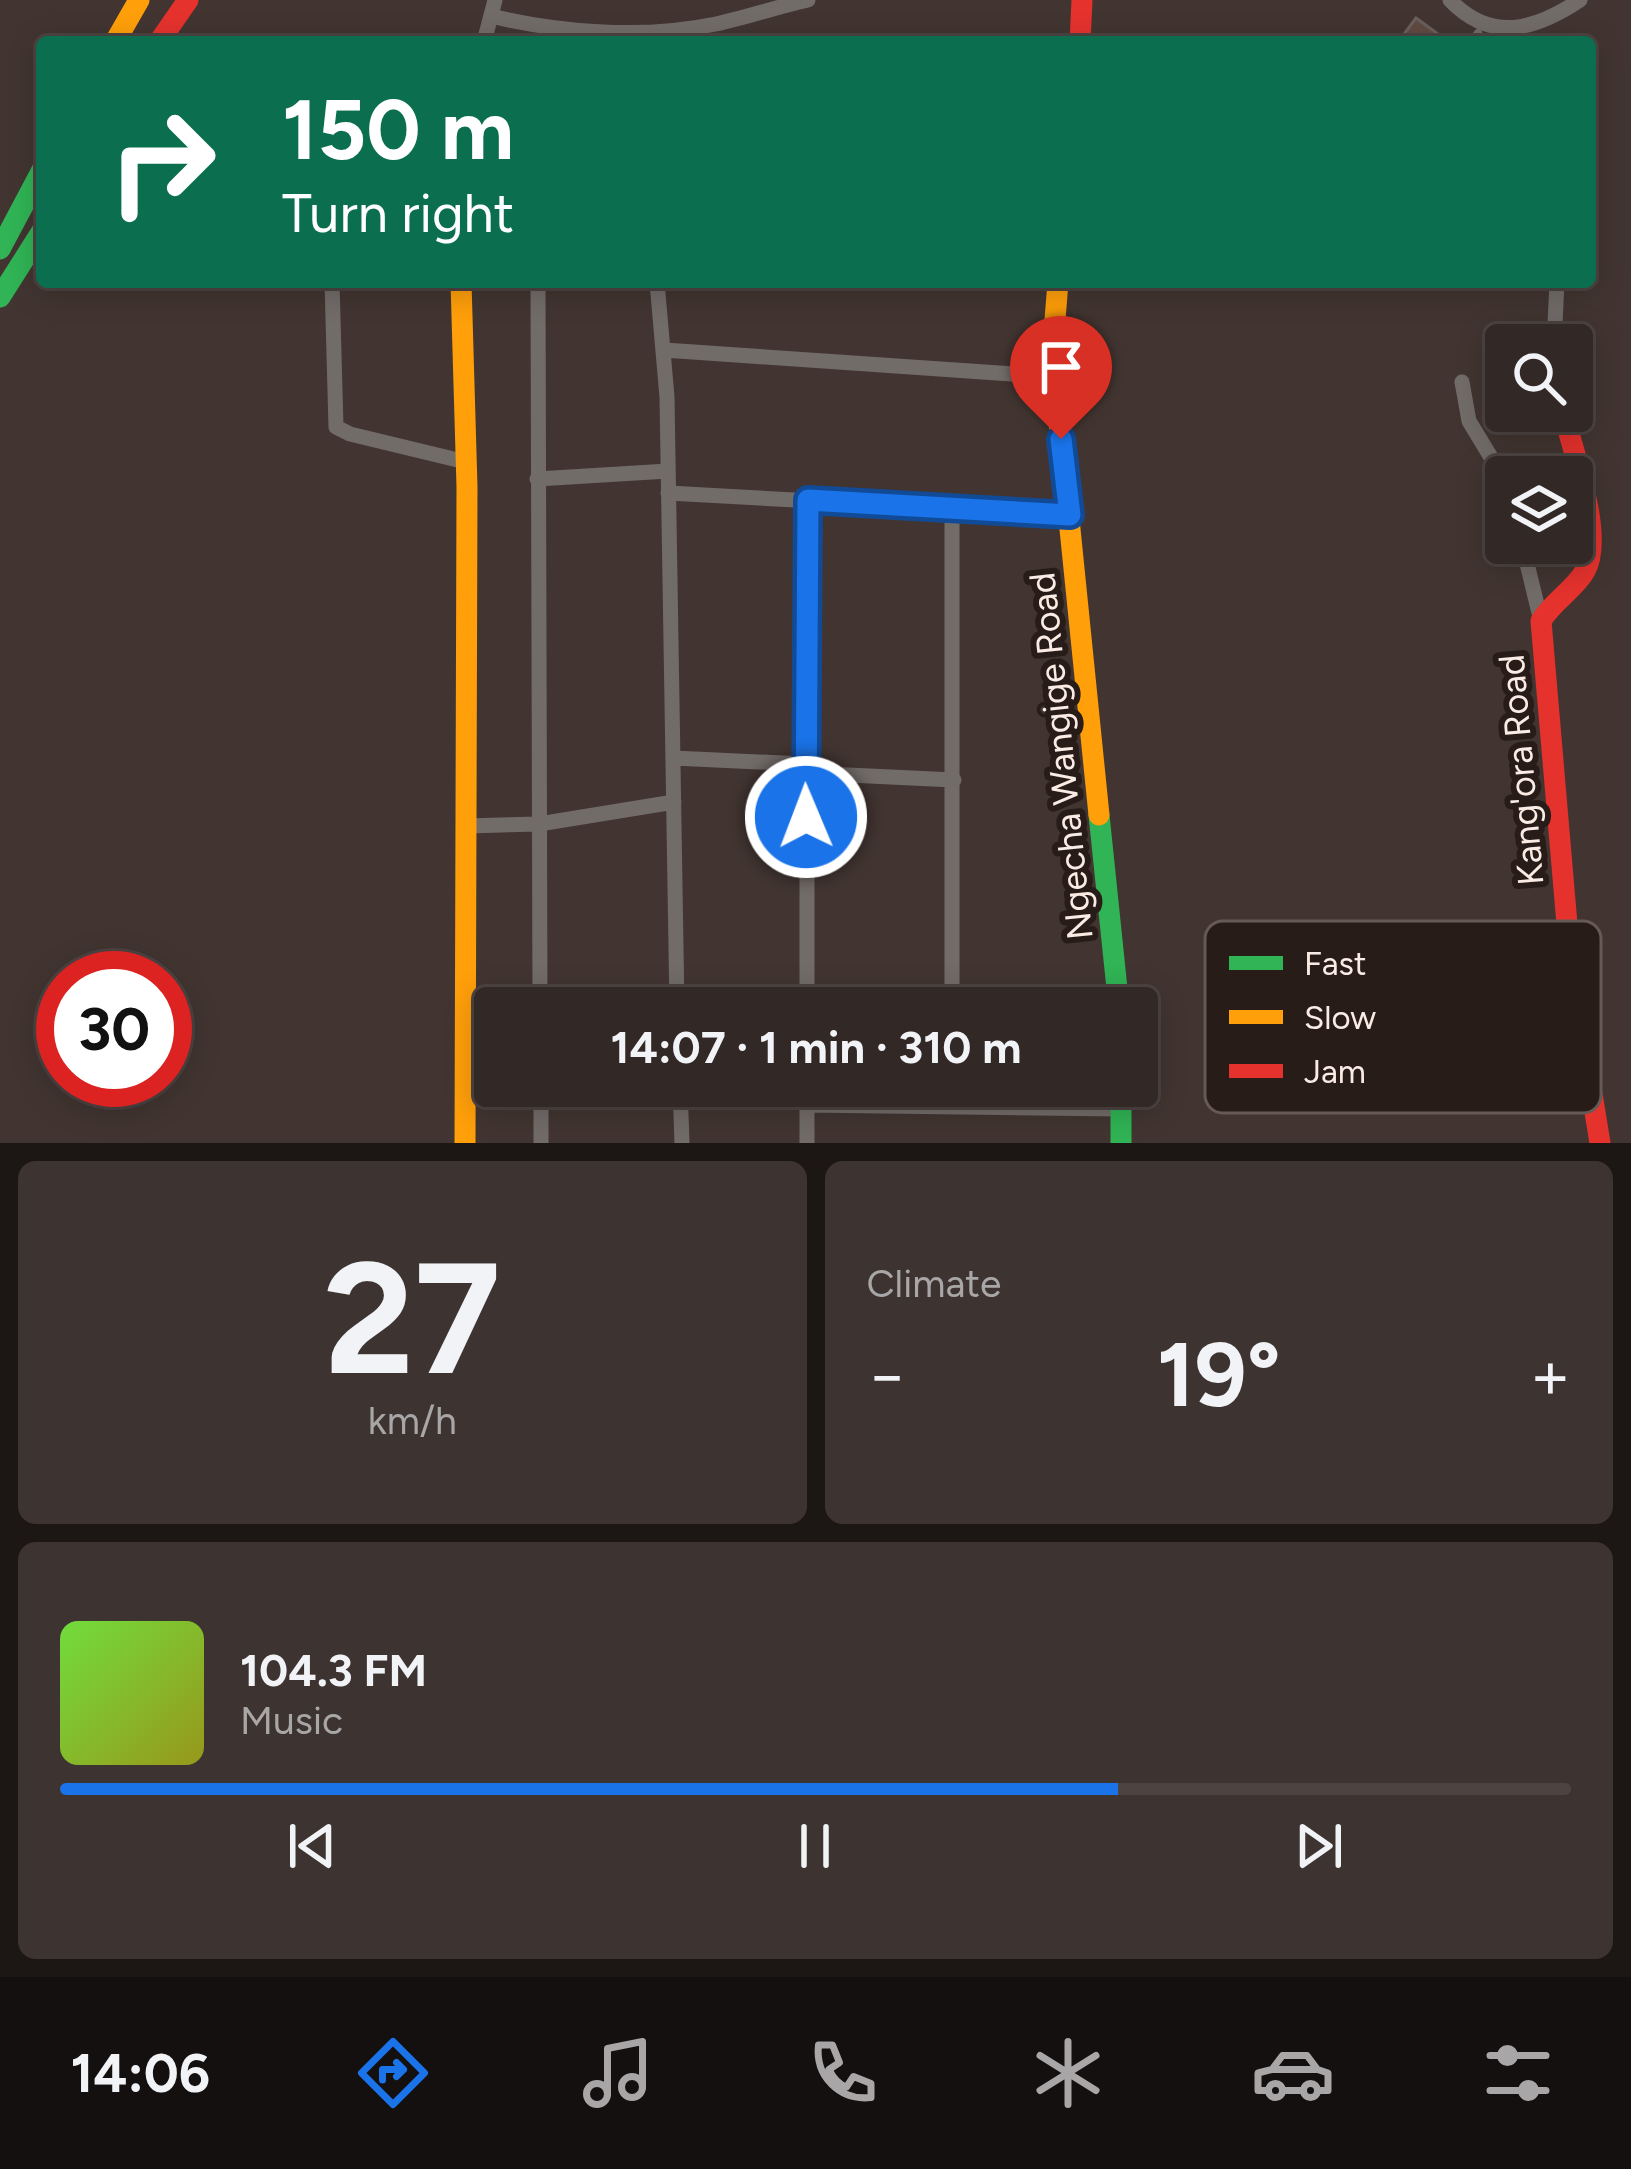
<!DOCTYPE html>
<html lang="en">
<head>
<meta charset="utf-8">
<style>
	body { margin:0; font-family:Figtree,sans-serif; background:#3d3432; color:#f1f3f6; height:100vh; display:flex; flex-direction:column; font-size:45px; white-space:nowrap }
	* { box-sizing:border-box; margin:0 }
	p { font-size:39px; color:#a8a6a7 }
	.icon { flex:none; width:66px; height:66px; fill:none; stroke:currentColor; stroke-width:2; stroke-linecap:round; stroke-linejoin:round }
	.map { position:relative; height:1143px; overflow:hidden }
	.panel { display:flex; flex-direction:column; gap:18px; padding:18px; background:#1c1614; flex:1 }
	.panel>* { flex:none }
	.banner { position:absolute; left:36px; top:36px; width:1560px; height:252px; border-radius:12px; box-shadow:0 6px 30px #0003,0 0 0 3px #4d4442; background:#0b6e4f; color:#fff; overflow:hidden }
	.tools { position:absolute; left:1485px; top:324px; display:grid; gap:24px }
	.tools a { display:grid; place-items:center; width:108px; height:108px; border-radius:12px; background:#322825; box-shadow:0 6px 30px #0003,0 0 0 3px #4d4442; font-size:60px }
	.speed { position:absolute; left:36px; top:951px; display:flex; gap:24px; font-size:60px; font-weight:700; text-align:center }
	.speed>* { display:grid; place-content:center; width:156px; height:156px; border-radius:50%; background:#322825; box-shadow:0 6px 30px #0003,0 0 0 3px #4d4442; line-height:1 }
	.speed .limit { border:18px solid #d22; background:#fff; color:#111 }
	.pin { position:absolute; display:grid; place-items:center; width:102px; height:102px; color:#fff; margin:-123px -51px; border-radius:50% 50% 50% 0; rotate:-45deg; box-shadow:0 0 12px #0007 }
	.pin .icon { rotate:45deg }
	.me { position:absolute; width:132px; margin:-66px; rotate:359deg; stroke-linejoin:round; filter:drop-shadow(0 0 9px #0008) }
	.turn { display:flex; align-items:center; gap:42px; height:252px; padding:0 48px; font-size:54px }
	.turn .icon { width:156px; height:156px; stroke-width:2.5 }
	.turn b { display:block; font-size:84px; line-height:102px }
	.big { font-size:90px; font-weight:700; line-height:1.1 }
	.panel .widget { flex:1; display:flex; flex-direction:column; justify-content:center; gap:18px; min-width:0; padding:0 42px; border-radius:18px; background:#3d3432 }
	.panel .dial { align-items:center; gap:0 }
	.dial b { font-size:156px; line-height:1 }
	.song { display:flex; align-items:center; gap:36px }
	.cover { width:144px; height:144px; border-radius:18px; background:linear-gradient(135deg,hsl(100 70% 55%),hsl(60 70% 35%)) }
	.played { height:12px; border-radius:6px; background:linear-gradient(90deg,#1a73e8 70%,#4d4442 70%) }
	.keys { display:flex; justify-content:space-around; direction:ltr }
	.heat { display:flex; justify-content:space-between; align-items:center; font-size:66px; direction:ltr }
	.panel .tiles { flex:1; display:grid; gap:18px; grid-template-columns:1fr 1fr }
	.widget:last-child { grid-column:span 2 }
	.trip { position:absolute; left:474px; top:987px; width:684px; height:120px; border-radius:12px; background:#322825; box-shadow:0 6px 30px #0003,0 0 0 3px #4d4442; font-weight:700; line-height:120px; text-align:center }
	.tabs { display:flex; height:192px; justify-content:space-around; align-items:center; background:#14100f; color:#a8a6a7 }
	.tabs .icon { width:84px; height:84px }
	.tabs .current { color:#1a73e8 }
	.tabs b { font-size:54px; color:#f1f3f6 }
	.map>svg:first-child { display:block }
</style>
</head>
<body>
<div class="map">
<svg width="1631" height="1143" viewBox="0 0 1631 1143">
	<defs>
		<filter id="shadow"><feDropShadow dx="6" dy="6" stdDeviation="0" flood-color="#0009"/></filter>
	</defs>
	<rect width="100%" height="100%" fill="#423531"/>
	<!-- building -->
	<path fill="#604b43" stroke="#6b5f5c" stroke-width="3" filter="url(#shadow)" d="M1416,18L1449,42H1398Z"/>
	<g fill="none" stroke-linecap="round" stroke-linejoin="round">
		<!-- lane -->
		<path stroke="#726c69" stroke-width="8" d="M1471,42L1478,33"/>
		<!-- street -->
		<path stroke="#726c69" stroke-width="15" d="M1450,0C1491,43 1535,30 1580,0
			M491,16C562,33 643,39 716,24C747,17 777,7 808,0
			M484,42L495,0
			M332,282L336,427L350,434L466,462
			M538,282L540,1008
			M657,282L667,397L677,1008
			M1554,345L1557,282
			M664,350L1056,377
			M1462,382L1469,421L1492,459L1506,494
			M537,479L668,471
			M668,493L1070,515
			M952,509V1008
			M1522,543L1541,621
			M673,758L805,764
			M806,773L954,780
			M467,826L539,824L674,802
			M807,1008V500
			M541,1086V1143
			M680,1086L682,1143
			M807,1086V1143
			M953,1086V1104
			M807,1105L1122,1109"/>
		<!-- fast -->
		<path stroke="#30b455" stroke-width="21" d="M0,249L42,170
			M0,297L42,231
			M1099,815L1119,1008
			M1121,1086V1143"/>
		<!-- slow -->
		<path stroke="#ff9f0a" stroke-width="21" d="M115,42L139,0
			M461,282L467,487L465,1143
			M1058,282L1054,332L1057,401L1099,815"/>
		<!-- jam -->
		<path stroke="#e5322d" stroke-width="21" d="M159,42L188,0
			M1080,42L1082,0
			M1563,411C1572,449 1605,537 1585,571C1574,590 1553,601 1541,621L1570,959L1600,1143"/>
	</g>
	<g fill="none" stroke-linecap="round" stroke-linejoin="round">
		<defs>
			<path id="route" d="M806,817L808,500L1070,515L1061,439"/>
		</defs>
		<!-- route casing -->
		<use href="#route" stroke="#114b97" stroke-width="30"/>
		<!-- route -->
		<use href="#route" stroke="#1a73e8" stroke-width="21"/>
	</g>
	<g text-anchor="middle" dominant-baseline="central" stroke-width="12" stroke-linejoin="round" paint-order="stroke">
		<!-- street labels -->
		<g font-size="36" fill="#fbebe5" stroke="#271c18">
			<text transform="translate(1061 756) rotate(-96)">Ngecha Wangige Road</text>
			<text transform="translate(1521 770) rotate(-95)">Kang'ora Road</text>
		</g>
	</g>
	<!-- legend -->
	<rect x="1205" y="921" width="396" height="192" rx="18" fill="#271c18" stroke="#675a56" stroke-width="3"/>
	<rect x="1229" y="956" width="54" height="14" fill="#30b455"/>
	<rect x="1229" y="1010" width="54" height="14" fill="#ff9f0a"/>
	<rect x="1229" y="1064" width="54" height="14" fill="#e5322d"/>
	<g font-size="33" fill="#fbebe5">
		<text x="1304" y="975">Fast</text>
		<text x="1304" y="1029">Slow</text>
		<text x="1304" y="1083">Jam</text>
	</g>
</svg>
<div class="tools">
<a><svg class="icon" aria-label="search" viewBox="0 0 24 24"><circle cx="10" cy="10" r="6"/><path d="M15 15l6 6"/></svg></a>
<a><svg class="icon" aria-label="layers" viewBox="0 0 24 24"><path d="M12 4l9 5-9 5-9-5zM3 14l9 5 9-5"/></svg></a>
</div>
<div class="speed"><div class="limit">30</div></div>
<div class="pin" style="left:1061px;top:439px;background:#d93025"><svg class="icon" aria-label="arrive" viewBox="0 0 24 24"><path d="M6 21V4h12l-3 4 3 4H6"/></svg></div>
<svg class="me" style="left:806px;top:817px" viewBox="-20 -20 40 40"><circle r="17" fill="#1a73e8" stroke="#fff" stroke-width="3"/><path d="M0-11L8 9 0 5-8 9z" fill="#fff"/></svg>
<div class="trip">14:07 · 1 min · 310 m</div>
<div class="banner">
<div class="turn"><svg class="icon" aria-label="right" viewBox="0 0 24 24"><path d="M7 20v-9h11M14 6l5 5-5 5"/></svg><div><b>150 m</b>Turn right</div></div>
</div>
</div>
<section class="panel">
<div class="tiles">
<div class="widget dial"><b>27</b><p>km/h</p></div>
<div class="widget"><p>Climate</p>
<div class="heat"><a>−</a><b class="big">19°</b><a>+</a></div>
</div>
<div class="widget">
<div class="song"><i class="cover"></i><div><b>104.3 FM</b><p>Music</p></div></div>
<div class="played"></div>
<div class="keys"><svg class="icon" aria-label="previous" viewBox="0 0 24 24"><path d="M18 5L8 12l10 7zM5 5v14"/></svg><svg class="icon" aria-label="pause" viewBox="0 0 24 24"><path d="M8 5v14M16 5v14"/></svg><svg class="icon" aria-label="next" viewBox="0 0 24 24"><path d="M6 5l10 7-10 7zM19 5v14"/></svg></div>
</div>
</div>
</section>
<nav class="tabs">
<b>14:06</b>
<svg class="icon current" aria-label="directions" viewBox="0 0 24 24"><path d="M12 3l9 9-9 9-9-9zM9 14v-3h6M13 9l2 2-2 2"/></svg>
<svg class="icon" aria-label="music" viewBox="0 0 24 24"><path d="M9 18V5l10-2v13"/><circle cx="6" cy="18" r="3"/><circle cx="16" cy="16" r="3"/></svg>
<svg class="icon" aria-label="phone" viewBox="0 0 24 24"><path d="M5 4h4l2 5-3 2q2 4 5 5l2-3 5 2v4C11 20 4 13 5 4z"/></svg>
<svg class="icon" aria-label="climate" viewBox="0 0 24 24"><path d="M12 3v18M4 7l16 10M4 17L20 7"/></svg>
<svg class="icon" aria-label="car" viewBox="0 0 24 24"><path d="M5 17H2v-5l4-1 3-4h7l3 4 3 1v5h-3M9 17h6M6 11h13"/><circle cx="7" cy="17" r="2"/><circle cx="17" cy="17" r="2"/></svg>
<svg class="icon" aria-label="filters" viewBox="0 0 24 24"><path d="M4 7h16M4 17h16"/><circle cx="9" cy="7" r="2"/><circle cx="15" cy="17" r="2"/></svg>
</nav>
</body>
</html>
